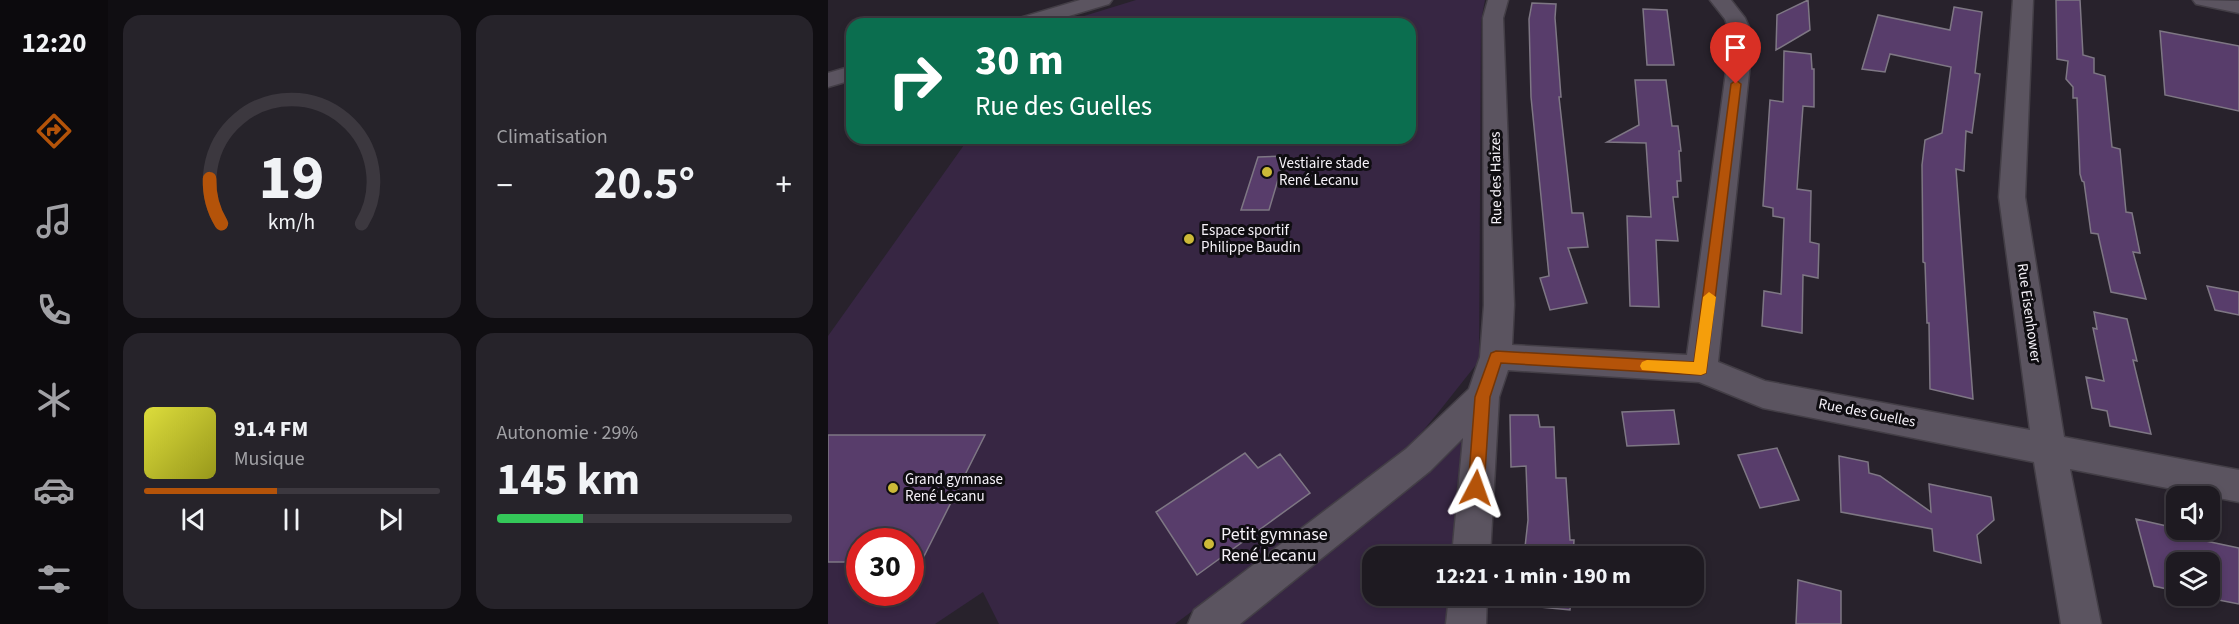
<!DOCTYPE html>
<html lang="fr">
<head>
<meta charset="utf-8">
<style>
	body { margin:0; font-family:"Source Sans 3",sans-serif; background:#26232a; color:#f1f3f6; height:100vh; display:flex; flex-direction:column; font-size:22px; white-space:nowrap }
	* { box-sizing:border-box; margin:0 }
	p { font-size:20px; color:#a1a1a5 }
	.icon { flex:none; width:33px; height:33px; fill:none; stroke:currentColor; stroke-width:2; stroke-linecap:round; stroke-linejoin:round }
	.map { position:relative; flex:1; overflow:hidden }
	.details { display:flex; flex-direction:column; gap:15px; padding:15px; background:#100e12; width:720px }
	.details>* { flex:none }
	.top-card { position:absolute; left:18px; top:18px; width:570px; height:126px; border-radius:18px; box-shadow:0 3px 9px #0003,0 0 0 2px #3c383f; background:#0b6e4f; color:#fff; overflow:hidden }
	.controls { position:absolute; left:1338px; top:486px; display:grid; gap:12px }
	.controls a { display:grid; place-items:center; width:54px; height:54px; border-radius:12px; background:#1e1a21; box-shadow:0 3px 9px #0003,0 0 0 2px #3c383f; font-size:30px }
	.speed { position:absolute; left:18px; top:528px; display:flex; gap:12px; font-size:30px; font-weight:700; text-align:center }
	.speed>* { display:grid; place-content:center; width:78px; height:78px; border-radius:50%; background:#1e1a21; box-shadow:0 3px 9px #0003,0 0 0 2px #3c383f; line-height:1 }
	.speed .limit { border:9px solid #d22; background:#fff; color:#111 }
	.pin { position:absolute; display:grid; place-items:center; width:51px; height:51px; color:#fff; margin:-62px -26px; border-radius:50% 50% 50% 0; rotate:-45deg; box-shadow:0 0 6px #0007 }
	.pin .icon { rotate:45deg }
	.me { position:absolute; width:66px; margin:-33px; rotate:4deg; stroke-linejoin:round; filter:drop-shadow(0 0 4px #0008) }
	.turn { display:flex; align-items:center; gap:21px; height:126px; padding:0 30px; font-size:27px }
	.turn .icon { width:78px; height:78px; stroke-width:2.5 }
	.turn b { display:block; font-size:42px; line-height:51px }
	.big { font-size:45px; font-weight:700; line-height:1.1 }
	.details .card { flex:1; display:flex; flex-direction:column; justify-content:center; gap:9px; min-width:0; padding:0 21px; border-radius:18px; background:#26232a }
	.details .dial { align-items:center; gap:0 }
	.dial svg { height:156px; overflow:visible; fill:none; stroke:#3c383f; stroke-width:7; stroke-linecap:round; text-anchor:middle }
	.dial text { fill:#f1f3f6; stroke:none }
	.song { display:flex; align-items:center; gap:18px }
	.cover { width:72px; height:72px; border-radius:9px; background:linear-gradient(135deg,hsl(60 70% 55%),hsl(60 70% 35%)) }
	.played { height:6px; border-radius:3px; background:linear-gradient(90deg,#b45309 45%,#3c383f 45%) }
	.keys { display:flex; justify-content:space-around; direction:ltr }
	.heat { display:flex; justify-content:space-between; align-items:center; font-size:33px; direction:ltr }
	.charge { height:9px; border-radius:4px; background:linear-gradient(90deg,#34c759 29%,#3c383f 0) }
	.details .tiles { flex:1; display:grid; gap:15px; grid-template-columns:repeat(2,1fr) }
	.trip { position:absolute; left:534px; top:546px; width:342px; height:60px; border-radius:18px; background:#1e1a21; box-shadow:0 3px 9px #0003,0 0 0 2px #3c383f; font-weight:700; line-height:60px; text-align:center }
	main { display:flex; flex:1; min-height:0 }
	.dock { display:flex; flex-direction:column; width:108px; justify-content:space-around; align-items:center; background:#0c0a0d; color:#a1a1a5 }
	.dock .icon { width:42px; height:42px }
	.dock .selected { color:#b45309 }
	.dock b { font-size:27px; color:#f1f3f6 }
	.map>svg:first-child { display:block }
</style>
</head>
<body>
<main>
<nav class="dock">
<b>12:20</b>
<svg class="icon selected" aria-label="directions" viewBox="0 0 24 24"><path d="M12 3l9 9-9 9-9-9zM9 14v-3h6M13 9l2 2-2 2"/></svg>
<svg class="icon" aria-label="music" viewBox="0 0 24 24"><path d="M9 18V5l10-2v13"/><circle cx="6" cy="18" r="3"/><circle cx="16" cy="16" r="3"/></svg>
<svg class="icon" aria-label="phone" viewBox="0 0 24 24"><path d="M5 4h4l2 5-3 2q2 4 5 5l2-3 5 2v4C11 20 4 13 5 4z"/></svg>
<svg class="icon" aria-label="climate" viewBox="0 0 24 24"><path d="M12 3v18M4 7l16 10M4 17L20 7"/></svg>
<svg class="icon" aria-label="car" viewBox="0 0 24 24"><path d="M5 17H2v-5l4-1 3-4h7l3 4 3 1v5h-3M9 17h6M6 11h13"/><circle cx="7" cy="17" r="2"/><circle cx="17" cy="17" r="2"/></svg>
<svg class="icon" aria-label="filters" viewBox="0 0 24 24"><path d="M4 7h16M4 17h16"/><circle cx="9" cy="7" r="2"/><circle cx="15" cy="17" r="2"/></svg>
</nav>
<section class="details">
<div class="tiles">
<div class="card dial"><svg viewBox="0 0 100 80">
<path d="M14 69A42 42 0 1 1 86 69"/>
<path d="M14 69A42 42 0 0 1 8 46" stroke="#b45309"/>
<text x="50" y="56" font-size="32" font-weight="700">19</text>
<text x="50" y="72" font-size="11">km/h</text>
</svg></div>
<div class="card"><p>Climatisation</p>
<div class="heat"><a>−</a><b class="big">20.5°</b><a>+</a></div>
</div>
<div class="card">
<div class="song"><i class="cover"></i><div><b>91.4 FM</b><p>Musique</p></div></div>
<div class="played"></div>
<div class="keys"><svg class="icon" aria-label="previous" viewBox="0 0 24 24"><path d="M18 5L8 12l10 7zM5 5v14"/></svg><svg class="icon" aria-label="pause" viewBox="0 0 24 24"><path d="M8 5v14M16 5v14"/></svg><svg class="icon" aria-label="next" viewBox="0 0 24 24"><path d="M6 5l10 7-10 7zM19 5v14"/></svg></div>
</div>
<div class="card"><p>Autonomie · 29%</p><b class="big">145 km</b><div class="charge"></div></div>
</div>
</section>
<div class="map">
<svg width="1411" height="624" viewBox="0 0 1411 624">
	<rect width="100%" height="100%" fill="#28222c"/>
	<!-- green -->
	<path fill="#372643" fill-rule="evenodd" d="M308,0H657L653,21L651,361L609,414L579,450L347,624H171L155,592L107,624H0V336L141,138H582V24H230ZM32,542H82V592H32Z
		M634,433L624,556H544V596H620L618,624H395Z"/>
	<!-- building -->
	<path fill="#583d6b" stroke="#7e7784" stroke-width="1.5" d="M980,0L982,30L948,50L949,15Z
		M1228,0H1252L1255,55L1266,58V73L1277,76L1284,147L1292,149L1298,212L1304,213L1312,253L1305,252L1318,299L1283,292L1270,234L1263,233L1256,182L1254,181L1252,174L1249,98H1245V87L1238,79L1240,61L1229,59Z
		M704,3L728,4L727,18L733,97H731L744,213H755L760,247L740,248L759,303L722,310L712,278L721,276L703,97L701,19Z
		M1126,7L1154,12L1147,73L1152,74L1144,133L1138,131L1136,171L1128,169L1145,399L1102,389L1101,323H1099L1097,263L1095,262L1094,165L1097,140L1114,133L1123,67L1062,54L1057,72L1034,69L1050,15L1122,30Z
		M815,9L839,10L846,65H819Z
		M1332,31L1411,46V111L1337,95Z
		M956,51L983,54L984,69H986V107L975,106L969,189L983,191L982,242L991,244L990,278L975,275L974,333L934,326L936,291L953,294L956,218L945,216V208L935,206L942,100L955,102Z
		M807,80H838L844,126H850L853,151H851L853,181H849L850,197H845L850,241L828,240L831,307L802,306L799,216L823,217L818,143L779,142L811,125Z
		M457,156L441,210H413L430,157Z
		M1379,286L1411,292V315L1387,310Z
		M1266,312L1299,319L1309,361L1305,360L1323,434L1282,426L1279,411L1264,408L1258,377L1276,381L1265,328L1269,329Z
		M846,410L851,444L799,446L794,412Z
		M682,415H710L712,427H726L728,478H738L742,540H746L745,556H696L700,520L698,466L683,467Z
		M0,435H157L82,584V542H32V562H0Z
		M949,448L971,500L932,508L910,455Z
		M417,453L430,468L452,454L482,493L369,575L328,512Z
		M1011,456L1040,462L1041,473L1052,476L1103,512L1101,484L1163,497L1166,520L1149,535L1153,563L1106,551L1104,529L1013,512Z
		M1308,519L1356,530L1359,537L1411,548V604L1370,596H1382V562H1348V591L1326,586Z
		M970,580L1013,591V624H968Z
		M691,596H743L742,610L690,605Z"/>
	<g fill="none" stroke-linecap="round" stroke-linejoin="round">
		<defs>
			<path id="minor" d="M252,0H284L281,4L214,24H182L185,20Z
				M660,0H680L675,18L686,305L684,345L859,355L903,36L897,19L882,0H903L917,18L925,36L890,362L937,381L1202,430L1171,197L1185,0H1205L1197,197L1236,437L1411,470V502L1242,469L1273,624H1233L1206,462L935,408L871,382L680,370L671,397L662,556H624L635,438L602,471L412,624H360L366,610L578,449L641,389L652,357L656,305L655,18Z
				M1365,0L1411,1V13L1368,4Z
				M24,66V80L0,87V73Z
				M621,596H659L658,624H618Z"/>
		</defs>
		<!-- minor casing -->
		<use href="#minor" stroke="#433e46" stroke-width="3"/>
		<!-- minor -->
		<use href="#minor" fill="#5b5460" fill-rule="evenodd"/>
	</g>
	<!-- route -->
	<path fill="#b45309" stroke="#753606" stroke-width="1.5" d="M908,80L913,84L878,373L873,375L673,363L662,397L656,488L654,494L648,496L642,494L640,488L647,397L663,353L668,351L866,362L903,84Z"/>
	<!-- slow -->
	<path fill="#f59e0b" d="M881,292L888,297L878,373L873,375L814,370L812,366L814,362L819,360L866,362L875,297Z"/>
	<!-- markers -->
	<g fill="#ccb938" stroke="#0f0d11" stroke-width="2">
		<circle cx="439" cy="172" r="6"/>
		<circle cx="361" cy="239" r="6"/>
		<circle cx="65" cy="488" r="6"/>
		<circle cx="381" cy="544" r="6"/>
	</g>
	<g text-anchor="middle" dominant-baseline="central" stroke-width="6" stroke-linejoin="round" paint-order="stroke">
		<!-- poi labels -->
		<g font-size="15" fill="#f6f2f9" stroke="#0f0d11" text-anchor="start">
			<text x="451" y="163">Vestiaire stade<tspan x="451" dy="17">René Lecanu</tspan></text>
			<text x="373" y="230">Espace sportif<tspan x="373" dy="17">Philippe Baudin</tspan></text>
			<text x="77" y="479">Grand gymnase<tspan x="77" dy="17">René Lecanu</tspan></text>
		</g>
		<!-- street labels -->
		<g font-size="15" fill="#f6f2f9" stroke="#0f0d11">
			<text transform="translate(668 178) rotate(-91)">Rue des Haizes</text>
			<text transform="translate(1201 313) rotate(82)">Rue Eisenhower</text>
			<text transform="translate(1039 413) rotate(11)">Rue des Guelles</text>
		</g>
		<!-- near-poi labels -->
		<g font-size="18" fill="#f6f2f9" stroke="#0f0d11" text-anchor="start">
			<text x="393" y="534">Petit gymnase<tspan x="393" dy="21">René Lecanu</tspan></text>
		</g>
	</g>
</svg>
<div class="controls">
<a><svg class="icon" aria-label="sound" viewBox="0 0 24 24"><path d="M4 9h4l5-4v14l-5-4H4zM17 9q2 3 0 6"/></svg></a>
<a><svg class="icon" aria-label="layers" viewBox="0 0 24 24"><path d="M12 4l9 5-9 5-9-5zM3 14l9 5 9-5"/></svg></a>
</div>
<div class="speed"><div class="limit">30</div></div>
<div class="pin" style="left:908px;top:84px;background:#d93025"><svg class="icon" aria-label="arrive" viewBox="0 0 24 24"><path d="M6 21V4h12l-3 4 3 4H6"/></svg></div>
<svg class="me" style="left:648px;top:488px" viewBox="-20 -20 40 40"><path d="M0-17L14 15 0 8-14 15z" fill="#b45309" stroke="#fff" stroke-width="4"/></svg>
<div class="trip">12:21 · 1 min · 190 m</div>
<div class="top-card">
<div class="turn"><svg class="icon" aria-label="right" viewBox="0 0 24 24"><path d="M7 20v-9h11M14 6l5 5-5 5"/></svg><div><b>30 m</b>Rue des Guelles</div></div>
</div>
</div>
</main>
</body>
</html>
